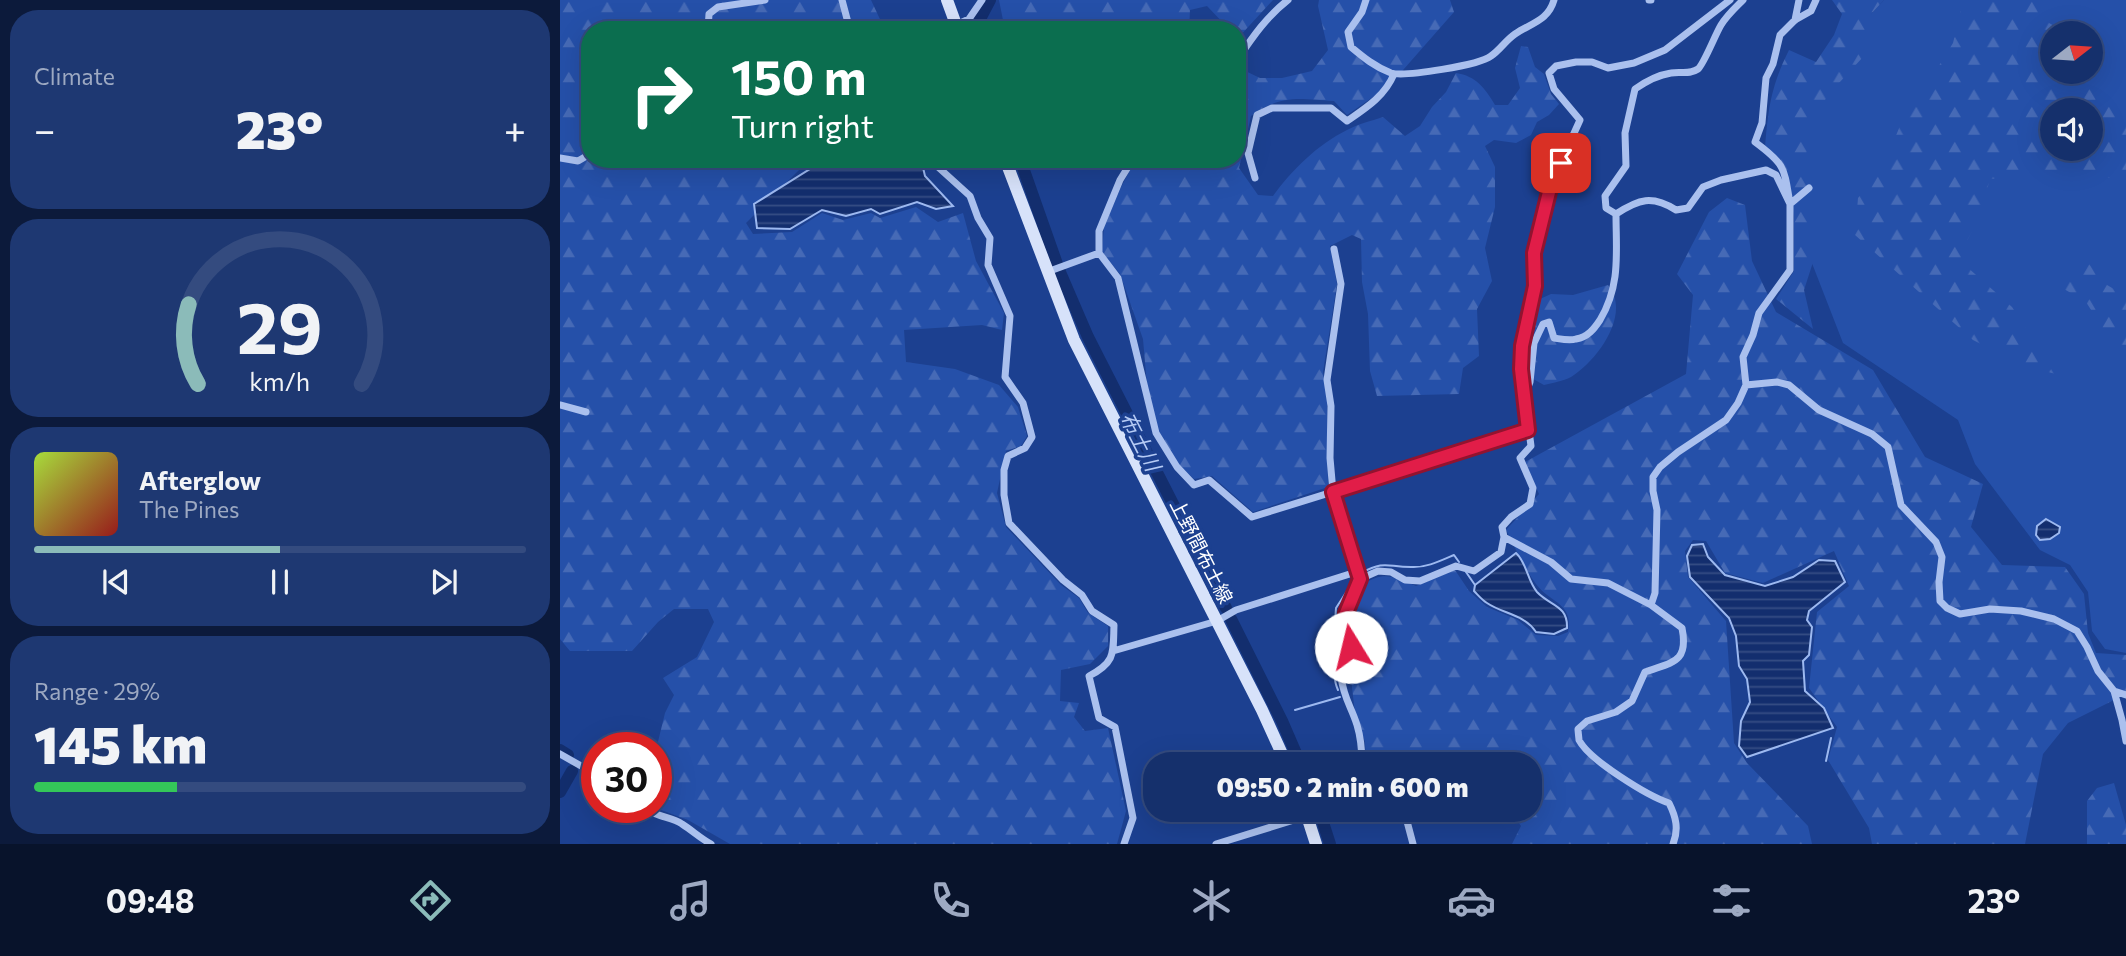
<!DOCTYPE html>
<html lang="en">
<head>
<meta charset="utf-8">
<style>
	body { margin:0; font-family:Commissioner,"Noto Sans JP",sans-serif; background:#1e3872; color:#f1f3f6; height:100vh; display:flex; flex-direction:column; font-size:26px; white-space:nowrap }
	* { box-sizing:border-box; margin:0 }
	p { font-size:23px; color:#9da9c2 }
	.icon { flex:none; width:38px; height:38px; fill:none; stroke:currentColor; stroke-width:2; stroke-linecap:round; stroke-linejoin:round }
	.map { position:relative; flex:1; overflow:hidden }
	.details { display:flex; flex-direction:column; gap:10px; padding:10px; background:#0c1a3b; width:560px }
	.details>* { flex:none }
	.hud { position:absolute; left:21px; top:21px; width:665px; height:147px; border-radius:28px; box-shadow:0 7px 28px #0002,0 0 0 2px #344b7f; background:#0b6e4f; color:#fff; overflow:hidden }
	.needle { width:46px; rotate:73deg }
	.buttons { position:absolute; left:1480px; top:21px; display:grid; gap:14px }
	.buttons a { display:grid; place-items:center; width:63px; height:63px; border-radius:50%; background:#15306c; box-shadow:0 7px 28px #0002,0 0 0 2px #344b7f; font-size:35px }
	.speed { position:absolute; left:21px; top:732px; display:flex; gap:14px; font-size:35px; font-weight:700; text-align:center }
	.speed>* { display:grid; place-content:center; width:91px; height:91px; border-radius:50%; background:#15306c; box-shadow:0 7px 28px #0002,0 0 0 2px #344b7f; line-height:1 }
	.speed .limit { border:10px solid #d22; background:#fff; color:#111 }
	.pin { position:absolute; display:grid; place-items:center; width:60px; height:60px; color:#fff; margin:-30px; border-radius:14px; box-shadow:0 4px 10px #0006 }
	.me { position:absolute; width:77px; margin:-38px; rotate:351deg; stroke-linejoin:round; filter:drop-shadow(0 0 5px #0008) }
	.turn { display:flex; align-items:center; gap:24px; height:147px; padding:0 35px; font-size:32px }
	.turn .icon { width:91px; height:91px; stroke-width:2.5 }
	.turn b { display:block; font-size:49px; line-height:60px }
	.big { font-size:52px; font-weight:800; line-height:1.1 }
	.details .tile { flex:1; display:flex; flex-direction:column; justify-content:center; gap:10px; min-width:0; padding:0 24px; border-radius:28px; background:#1e3872 }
	.details .dial { align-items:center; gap:0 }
	.dial svg { height:182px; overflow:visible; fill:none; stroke:#344b7f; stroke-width:7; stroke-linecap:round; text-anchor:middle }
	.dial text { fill:#f1f3f6; stroke:none }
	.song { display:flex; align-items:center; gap:21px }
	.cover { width:84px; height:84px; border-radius:10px; background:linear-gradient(135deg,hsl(80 70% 55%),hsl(0 70% 35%)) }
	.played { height:7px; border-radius:4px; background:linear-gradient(90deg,#8bbbb9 50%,#344b7f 50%) }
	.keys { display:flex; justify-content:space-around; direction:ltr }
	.heat { display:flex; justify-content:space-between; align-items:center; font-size:38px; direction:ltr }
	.charge { height:10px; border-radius:5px; background:linear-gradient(90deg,#34c759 29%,#344b7f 0) }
	.trip { position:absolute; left:583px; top:752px; width:399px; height:70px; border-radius:28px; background:#15306c; box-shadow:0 7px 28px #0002,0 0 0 2px #344b7f; font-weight:800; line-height:70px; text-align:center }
	.dock { display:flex; height:112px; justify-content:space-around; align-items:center; background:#08132b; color:#9da9c2 }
	.dock .icon { width:49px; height:49px }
	.dock .selected { color:#8bbbb9 }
	.dock b { font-size:32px; color:#f1f3f6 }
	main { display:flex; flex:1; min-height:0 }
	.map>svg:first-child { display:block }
</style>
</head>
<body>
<main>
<section class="details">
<div class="tile"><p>Climate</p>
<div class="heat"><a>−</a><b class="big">23°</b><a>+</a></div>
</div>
<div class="tile dial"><svg viewBox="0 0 100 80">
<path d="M14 69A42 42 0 1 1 86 69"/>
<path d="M14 69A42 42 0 0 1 10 34" stroke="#8bbbb9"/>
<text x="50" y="56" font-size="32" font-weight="700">29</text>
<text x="50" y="72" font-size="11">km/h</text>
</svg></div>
<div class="tile">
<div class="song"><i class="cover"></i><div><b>Afterglow</b><p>The Pines</p></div></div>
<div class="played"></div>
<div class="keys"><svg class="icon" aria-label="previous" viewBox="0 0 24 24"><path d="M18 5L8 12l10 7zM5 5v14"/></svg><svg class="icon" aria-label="pause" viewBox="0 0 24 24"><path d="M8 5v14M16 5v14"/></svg><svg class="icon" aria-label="next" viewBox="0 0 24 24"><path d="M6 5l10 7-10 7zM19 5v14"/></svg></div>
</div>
<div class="tile"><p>Range · 29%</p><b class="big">145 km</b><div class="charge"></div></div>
</section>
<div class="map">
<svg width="1566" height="844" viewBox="0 0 1566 844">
	<defs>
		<pattern id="forest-firs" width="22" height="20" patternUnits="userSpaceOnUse" patternTransform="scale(1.75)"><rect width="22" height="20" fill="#2550a9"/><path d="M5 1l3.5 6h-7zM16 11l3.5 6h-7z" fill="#466ab6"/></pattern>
		<pattern id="water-rules" width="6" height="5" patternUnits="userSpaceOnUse" patternTransform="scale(1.75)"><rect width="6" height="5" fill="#132e6e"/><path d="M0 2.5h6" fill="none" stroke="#364d84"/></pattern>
	</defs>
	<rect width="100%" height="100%" fill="#1c4090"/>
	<!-- grass -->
	<path fill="#2550a9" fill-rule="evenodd" d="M1324,0H1566V653L1545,649L1532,631L1528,592L1510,565L1480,550L1415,464L1398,420L1283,343L1248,253L1244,124L1312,13ZM1493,33H1531V72H1493ZM1493,110H1531V149H1493Z"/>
	<!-- forest -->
	<path fill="url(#forest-firs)" fill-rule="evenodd" d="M0,0H311L325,30H30V159H245L246,163L186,223L193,234L232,232L262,213L283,220L311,213L320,218L356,207L378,222L403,213L416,261L444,313L442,330L422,325L344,330L346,362L395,369L439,385L458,407L467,436L461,446L446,451L437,493L446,527L501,585L519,598L528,613L548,626V646L530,664L501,670L500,701L519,703L514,717L525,731L548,728L566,811L557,844H170L128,820L93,807H96V750L105,713L114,695L103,678L137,657L154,622L148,609H114L98,622L72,651H10L0,639Z
		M439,0H713L678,38L677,30H670L647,6L630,10L629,30H445Z
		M759,0H890L894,12L829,86L787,115L774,101C738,99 722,94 691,116L679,168L698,195L713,196C732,170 757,145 787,130C798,124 811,121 823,117L845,136L860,126L872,107L886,92L896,73C916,76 925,88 935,105H948L960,88L955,68L961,46L968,47L975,67L984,74L991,94L999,104L989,115L977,122L971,135L956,143L934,140L925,146L935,167V207L925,248L932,281L917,309L919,356L903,368L899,394L817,396L810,371L808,314L802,282L801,239L792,235L770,246L777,284L763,372L767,398L768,487L693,512L652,476L634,479L620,466L598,431L587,385L583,339L560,274L542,252L544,227L561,187L576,159H677V67L700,78H722L752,71L768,50L758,6Z
		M1272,0H1324L1312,13L1303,57L1267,96L1251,132L1246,155L1249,210L1254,259L1244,290L1253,329L1216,299L1234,271V217L1229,179L1205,149C1208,109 1211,86 1229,50L1256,62L1274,35L1282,14Z
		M1410,0H1474L1480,18L1507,33H1493V72H1531V64L1557,110L1566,116V182L1558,178L1478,174L1430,179L1420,214L1408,239L1406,266L1452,307L1496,374L1464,366L1413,340L1295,235L1298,198L1321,171L1348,107L1369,82L1393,43L1402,6ZM1493,110H1531V149H1493Z
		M1167,198L1185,205L1192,261L1216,312L1313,370L1365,457L1423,484L1411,527L1442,565L1505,567L1524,594L1528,633L1536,653L1566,655V694L1508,723L1483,754L1465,844H1312L1309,828L1268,760L1277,727L1249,688L1257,612L1289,586L1274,551L1203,583L1165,573L1146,541L1133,540L1125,551L1128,577L1166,621L1174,743L1187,763L1248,826L1252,844H952L961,826L953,814L946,810H970V765H806L805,742L795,713L791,679L822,660L820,642L790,616L801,585C826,571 830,576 856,586L895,570L909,591L927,607L958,620L976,635L998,636L1008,632C1014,603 990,603 976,584C964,568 955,547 946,530L979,494L965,462L1126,374L1133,295L1117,274L1149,212Z
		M1508,259H1525L1547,285L1566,296V365L1526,302L1499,286L1498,272Z
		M1048,285C1072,314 1037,361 1011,377C1003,381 992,383 984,385L966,375L962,336L967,305L991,294L1013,295Z
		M1554,783L1566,825V844H1527V801L1537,788Z"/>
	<!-- water -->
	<path fill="url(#water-rules)" stroke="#9db9f0" stroke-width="2" d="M266,159H361L365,176L393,206L376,209L357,202L320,214L311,209L286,216L262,210L230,229L197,228L194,204Z
		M1486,519L1500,527L1499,533L1490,539L1480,540L1476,535L1477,526Z
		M1143,544L1148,557L1165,575L1205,586L1233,577L1259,560L1275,561L1285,582L1249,611L1247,620L1252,627L1249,655L1243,661L1245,691L1264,708L1273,728L1187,757L1179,746L1181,721L1190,702L1187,679L1179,666L1176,636L1169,618L1130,577L1127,556L1132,545Z
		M956,553C967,563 967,580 977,592C990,606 1008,605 1007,628L994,634L976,632C964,614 943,614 927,603C922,600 918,595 914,591L915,585Z"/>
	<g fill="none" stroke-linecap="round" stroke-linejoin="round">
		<!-- stream -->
		<path stroke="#9db9f0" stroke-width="2" d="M906,572L915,585
			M801,573C826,560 826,567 851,567C866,568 880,561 894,555L899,562
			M778,690C773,678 774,673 782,664L780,634L775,622L776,608L789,588
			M735,710L780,697
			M1266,761L1271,738"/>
		<!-- river -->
		<path stroke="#132e6e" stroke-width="12" d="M418,30L419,21L430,0
			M460,159L497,264
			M500,272L528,337L666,608
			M671,619L722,721L741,765
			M0,750L8,755
			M0,792L12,771
			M759,810L770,844"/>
		<!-- street -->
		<path stroke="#aac0ee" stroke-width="7" d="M282,0L290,30
			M806,0L802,12L788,32L791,47C803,57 815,67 831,73C845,77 920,65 931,56C940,50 946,40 955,34C971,23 988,21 994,0
			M1089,0H1091
			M1235,20L1239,0
			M396,25L409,19L422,0
			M148,30L149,14L158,7L205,0
			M677,60C692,38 706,17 728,0
			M0,158L18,161L30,154
			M375,159L378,167L410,196L418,218L430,238L428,265L450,316L445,377L463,403L472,437L465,448L448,456L444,470V495L449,523L503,580L522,595L532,611L554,625C553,653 556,662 529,676L539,718L555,727L573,818L564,844
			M573,159L560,180L539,231V253L558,278L596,433L617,467L634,485L649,480L692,517L969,431
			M695,178L688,153L697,115L712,108H771L787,121C806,108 825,96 834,74
			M1249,188L1230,204C1224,168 1226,165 1195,142L1202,123L1206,78L1213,64L1220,35L1235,20L1251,11L1256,0
			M1056,214C1079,199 1092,195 1116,210L1128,208L1143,187L1161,180L1206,170L1216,175L1230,204V270L1199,313L1193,335L1183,357L1186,385L1178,403L1166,420L1118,452L1100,467L1093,477V491L1097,510L1095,593L1091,605
			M1056,214L1046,208L1045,196L1066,166L1065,133L1075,89C1085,82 1098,75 1111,73C1121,71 1129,75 1138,69C1144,64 1155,35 1161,25C1167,15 1175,8 1183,0
			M774,249L781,284L767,380L771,406L770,458L773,492L800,579
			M487,272L539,253
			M1186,385L1217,382L1229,385L1259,410L1312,434L1328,447L1341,505L1376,542L1382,557L1379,582L1380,601L1387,608L1400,614L1430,609L1461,611L1494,619L1517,631L1527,647L1538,671L1554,691L1562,720L1566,741
			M965,395L970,382L974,343L983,324L989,322L994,338C1001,339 1009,341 1016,339C1028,337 1034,329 1040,320C1061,285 1056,252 1056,214
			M0,405L26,412
			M944,537L991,562L1011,579L1048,583L1091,605L1122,628C1129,663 1112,662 1085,672L1072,701L1056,712L1027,721L1018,729C1018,731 1019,739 1019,740C1029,760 1088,796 1109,803C1116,817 1119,829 1113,844
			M553,651L657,621L676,610L796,572
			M1554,691L1566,695
			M0,754L37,775
			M802,765C802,751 801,738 797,725C791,706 784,699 781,677L792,668L790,626L786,613L800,579L818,571L831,572L845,580L860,581L896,566L914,571L941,552L944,537L942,527L951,517L970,504L973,488L960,458L971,446L961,369L962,346L976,286L974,253L991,184L1020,120L994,89L989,73L996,66L1016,62H1032L1048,68L1074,63L1105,50L1170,0
			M86,807C96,818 111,816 122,824C133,831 140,838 151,844
			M797,810L795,816L815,810
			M844,810L853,844
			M656,844L747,816"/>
		<!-- secondary -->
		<path stroke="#d7e2fa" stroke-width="12" d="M387,0L398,30
			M445,159L514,340L702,710L727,765
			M745,810L756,844"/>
	</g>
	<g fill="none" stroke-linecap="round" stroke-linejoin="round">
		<defs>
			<path id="route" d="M791,647L790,626L786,613L800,579L773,492L968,430L961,369L962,346L975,286L974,253L991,184L1001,163"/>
		</defs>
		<!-- route casing -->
		<use href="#route" stroke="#92132f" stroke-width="18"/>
		<!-- route -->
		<use href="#route" stroke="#e11d48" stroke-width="12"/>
	</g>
	<g text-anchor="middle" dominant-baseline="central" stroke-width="7" stroke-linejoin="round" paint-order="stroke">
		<!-- street labels -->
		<g font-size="19" fill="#fff" stroke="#1c4090">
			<text transform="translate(642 551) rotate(63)">上野間布土線</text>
		</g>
		<!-- water labels -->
		<g font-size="21" font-style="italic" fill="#b6cbf5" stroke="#1c4090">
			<text transform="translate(581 441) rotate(63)">布土川</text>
		</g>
	</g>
</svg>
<div class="buttons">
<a><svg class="needle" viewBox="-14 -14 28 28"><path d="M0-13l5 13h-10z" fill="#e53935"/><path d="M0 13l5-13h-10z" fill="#9da9c2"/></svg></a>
<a><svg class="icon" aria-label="sound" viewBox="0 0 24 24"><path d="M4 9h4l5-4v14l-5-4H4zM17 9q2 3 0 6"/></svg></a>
</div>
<div class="speed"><div class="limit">30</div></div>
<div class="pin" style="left:1001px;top:163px;background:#d93025"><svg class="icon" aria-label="arrive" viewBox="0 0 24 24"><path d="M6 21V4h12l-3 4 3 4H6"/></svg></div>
<svg class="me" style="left:791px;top:647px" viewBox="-20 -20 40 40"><circle r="19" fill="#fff"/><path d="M0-13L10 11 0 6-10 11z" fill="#e11d48"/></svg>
<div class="trip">09:50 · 2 min · 600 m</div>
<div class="hud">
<div class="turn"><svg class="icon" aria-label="right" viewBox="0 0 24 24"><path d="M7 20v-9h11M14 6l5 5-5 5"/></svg><div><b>150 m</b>Turn right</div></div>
</div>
</div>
</main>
<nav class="dock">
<b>09:48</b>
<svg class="icon selected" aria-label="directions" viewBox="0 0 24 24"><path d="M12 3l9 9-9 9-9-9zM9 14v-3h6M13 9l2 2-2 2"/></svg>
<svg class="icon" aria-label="music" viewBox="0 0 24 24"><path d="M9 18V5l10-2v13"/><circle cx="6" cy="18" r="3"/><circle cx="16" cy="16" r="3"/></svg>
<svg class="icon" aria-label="phone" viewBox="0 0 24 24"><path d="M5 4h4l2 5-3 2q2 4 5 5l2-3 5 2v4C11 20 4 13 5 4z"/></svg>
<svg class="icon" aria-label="climate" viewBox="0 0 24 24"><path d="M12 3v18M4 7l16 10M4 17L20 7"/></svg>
<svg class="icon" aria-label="car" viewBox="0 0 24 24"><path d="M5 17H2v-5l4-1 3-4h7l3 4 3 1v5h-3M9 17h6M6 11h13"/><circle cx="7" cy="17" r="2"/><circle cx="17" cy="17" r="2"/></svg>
<svg class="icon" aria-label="filters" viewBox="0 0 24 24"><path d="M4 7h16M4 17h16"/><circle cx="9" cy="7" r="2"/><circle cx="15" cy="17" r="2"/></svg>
<b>23°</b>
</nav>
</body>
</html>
